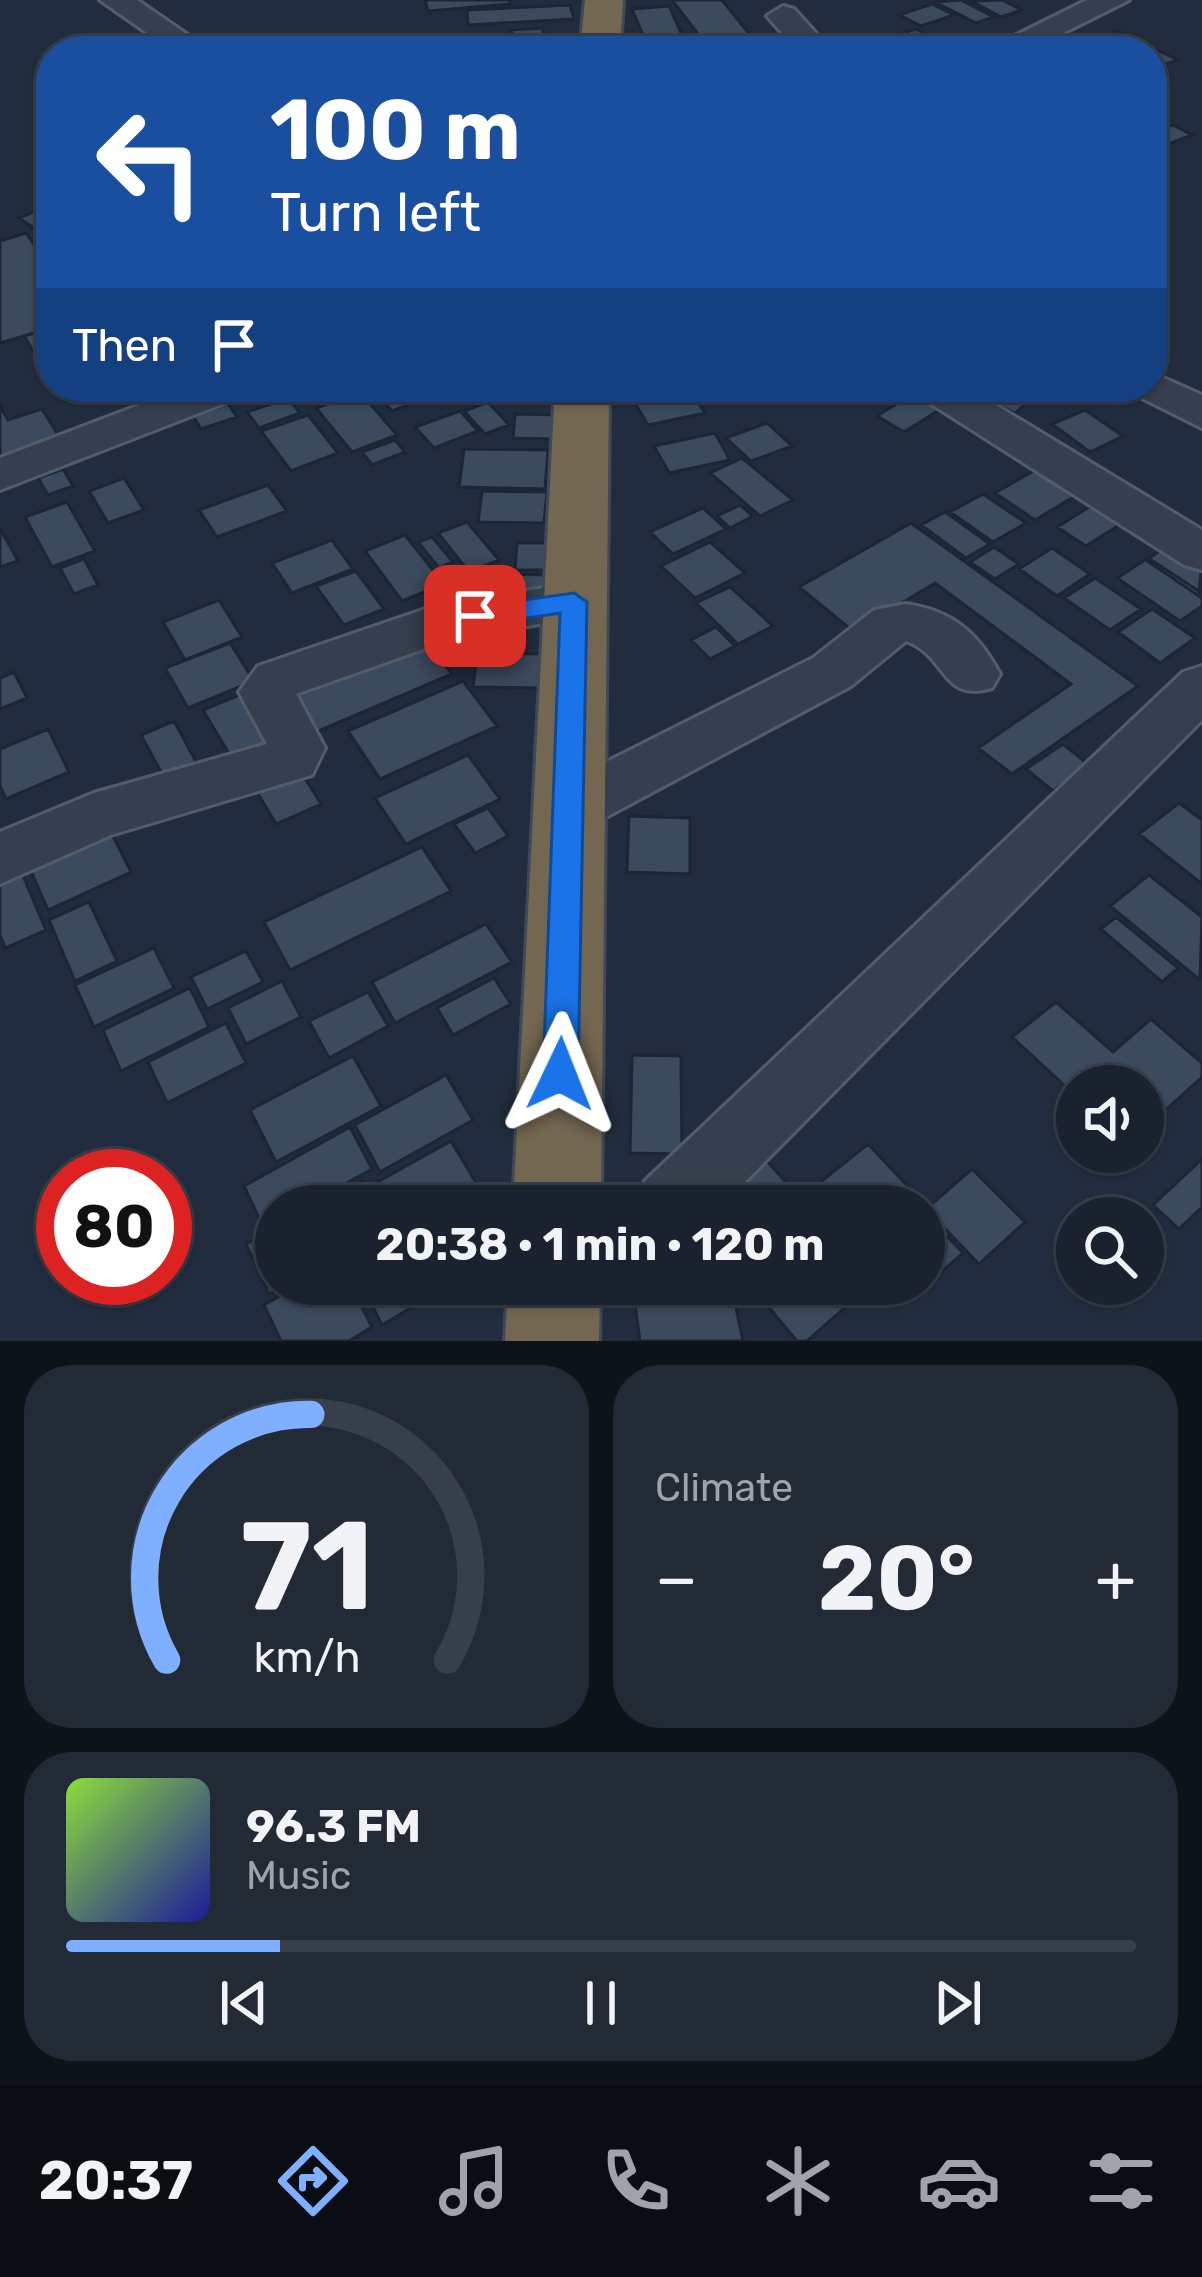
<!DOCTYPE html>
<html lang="en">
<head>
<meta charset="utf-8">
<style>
	body { margin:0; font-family:Rubik,sans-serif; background:#222a36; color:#f1f3f6; height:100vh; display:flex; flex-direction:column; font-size:45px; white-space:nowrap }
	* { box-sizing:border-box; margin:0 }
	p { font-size:39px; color:#9fa4aa }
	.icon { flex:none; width:66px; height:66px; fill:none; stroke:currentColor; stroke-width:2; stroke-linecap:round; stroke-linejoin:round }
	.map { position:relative; height:1341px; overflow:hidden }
	.drawer { display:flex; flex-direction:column; gap:24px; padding:24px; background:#0e1319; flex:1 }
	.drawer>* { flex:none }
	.guide { position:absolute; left:36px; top:36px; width:1131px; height:366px; border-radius:48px; box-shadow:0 3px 9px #0004,0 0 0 3px #373f4a; background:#1a4fa0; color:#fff; overflow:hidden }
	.buttons { position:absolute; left:1056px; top:1065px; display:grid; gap:24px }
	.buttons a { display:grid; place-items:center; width:108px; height:108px; border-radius:50%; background:#19222e; box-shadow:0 3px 9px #0004,0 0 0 3px #373f4a; font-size:60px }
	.speed { position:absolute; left:36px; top:1149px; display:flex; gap:24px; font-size:60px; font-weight:700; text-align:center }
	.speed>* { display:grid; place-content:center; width:156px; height:156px; border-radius:50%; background:#19222e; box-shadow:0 3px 9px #0004,0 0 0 3px #373f4a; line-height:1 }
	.speed .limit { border:18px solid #d22; background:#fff; color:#111 }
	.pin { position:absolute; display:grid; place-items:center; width:102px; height:102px; color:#fff; margin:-51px; border-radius:24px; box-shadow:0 6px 18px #0006 }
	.me { position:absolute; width:132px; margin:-66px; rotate:2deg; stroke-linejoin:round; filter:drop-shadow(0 0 9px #0008) }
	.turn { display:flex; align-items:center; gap:42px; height:252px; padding:0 36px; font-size:54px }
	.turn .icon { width:156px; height:156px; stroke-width:2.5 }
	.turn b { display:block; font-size:84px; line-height:102px }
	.then { display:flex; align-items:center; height:114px; padding:0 36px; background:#0003; gap:24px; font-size:45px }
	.big { font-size:90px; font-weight:700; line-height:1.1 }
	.drawer .card { flex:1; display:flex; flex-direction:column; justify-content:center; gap:18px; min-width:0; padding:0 42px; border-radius:48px; background:#222a36 }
	.drawer .dial { align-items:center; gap:0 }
	.dial svg { height:312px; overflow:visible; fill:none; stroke:#373f4a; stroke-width:7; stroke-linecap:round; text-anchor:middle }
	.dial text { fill:#f1f3f6; stroke:none }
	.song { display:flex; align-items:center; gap:36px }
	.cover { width:144px; height:144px; border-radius:18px; background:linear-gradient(135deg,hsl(90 70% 55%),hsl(240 70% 35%)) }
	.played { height:12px; border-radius:6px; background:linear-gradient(90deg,#7fafff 20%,#373f4a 20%) }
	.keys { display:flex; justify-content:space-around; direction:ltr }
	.heat { display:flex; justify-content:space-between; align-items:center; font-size:66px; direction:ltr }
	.drawer .tiles { flex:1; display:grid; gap:24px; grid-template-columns:1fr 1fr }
	.card:last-child { grid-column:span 2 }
	.trip { position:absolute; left:255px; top:1185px; width:690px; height:120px; border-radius:60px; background:#19222e; box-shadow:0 3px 9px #0004,0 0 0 3px #373f4a; font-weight:700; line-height:120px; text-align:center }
	.menu { display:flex; height:192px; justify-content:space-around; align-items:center; background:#0a0e12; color:#9fa4aa }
	.menu .icon { width:84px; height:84px }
	.menu .current { color:#7fafff }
	.menu b { font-size:54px; color:#f1f3f6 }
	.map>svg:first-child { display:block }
</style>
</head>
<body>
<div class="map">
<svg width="1202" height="1341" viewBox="0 0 1202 1341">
	<rect width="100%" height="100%" fill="#212d3e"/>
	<!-- building -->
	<path fill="#3c4a5e" stroke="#1c2634" stroke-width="3" d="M425,0H509L510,4L428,11Z
		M672,0H722L763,51H711Z
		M961,0L994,17L976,23L935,2Z
		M1002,0L1022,10L1001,17L971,1Z
		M932,4L954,15L921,26L899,15Z
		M570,5L574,19L468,25L467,10Z
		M669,6L684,40L646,42L632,9Z
		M542,28L547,43L516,45L511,30Z
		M916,29L956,51H931L900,34Z
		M1119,32L1178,60L1157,67L1152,51H1123L1098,39Z
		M1173,125L1192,135L1166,145L1152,137V132Z
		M50,205L51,233L44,235L19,218Z
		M26,233L51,269L39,272L51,289V328L0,343V241Z
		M51,328V345L33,351L24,336Z
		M78,387H122L125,391L88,403Z
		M371,387H429L436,395L392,411Z
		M503,387H547L546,397L502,396Z
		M658,387H688L705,413L648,425L629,393Z
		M995,387H1029L1040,392L1015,413L982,397Z
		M920,389L947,405L904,432L877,416Z
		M360,392L397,435L352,452L316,408Z
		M288,398L300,413L259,428L247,412Z
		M488,402L509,425L485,434L464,411Z
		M228,404L237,417L201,429L193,416Z
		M0,406L8,420L42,409L65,446L0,468Z
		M1085,410L1123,436L1090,452L1052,424Z
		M460,411L478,431L434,448L415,427Z
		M515,414L559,415L557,439L513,438Z
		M308,415L338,453L291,471L261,431Z
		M767,423L792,446L751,461L726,438Z
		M715,433L730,460L669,473L654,446Z
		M395,440L405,452L372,465L362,452Z
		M464,449L548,450L545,489L459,487Z
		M742,458L793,500L760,516L710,473Z
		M1042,466L1082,492L1035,520L995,493Z
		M63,469L73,486L48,495L38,478Z
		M124,478L144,510L108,523L89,491Z
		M268,485L287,511L217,537L199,510Z
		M482,491L547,492L544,523L478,522Z
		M983,494L1026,523L993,542L950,512Z
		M1099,501L1127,520L1086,546L1057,527Z
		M67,502L95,551L52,567L25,517Z
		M740,505L753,516L730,528L717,516Z
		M703,508L726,529L673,554L650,532Z
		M945,512L990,544L966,558L921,525Z
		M467,522L499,560L469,572L438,533Z
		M911,523L1138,686L1012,774L978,748L1071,684L935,583L854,632L799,587Z
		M0,528L18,561L0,567Z
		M405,535L444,584L402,601L365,551Z
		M432,537L453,562L439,568L418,542Z
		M332,540L353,569L292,593L272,563Z
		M710,542L745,573L695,598L661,566Z
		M1173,542L1202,560L1199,596L1146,560Z
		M517,543H548L546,570H515Z
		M994,547L1019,564L995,579L970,562Z
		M1052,548L1090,574L1057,596L1019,569Z
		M1148,558L1202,593V606L1180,621L1117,578Z
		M84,559L98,585L74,594L60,568Z
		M356,571L384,609L344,625L316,586Z
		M500,574L553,575L552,599L497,598Z
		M1095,578L1141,609L1110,630L1064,598Z
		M730,587L773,626L738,644L696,603Z
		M219,600L242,637L185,660L163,622Z
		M1152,609L1195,638L1160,663L1118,632Z
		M716,627L735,646L710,659L691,640Z
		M447,628L512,629L510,650L444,649Z
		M425,637L452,674L314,733L289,694Z
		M230,643L254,681L188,708L165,668Z
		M477,653L547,654L545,688L473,687Z
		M14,672L27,698L0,709V678Z
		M463,681L497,726L380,779L348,731Z
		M251,690L280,737L231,757L203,710Z
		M174,721L199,767L166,781L141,735Z
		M48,729L69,772L6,799L0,786V749Z
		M1063,744L1089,765L1053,791L1026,769Z
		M468,755L500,799L406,844L375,798Z
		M301,772L321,804L276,824L257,792Z
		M1179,803L1202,820V884L1139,834Z
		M488,808L508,836L475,853L454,824Z
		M629,816L690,818V874L627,872Z
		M105,820L131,872L48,910L24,855Z
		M422,847L451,891L290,970L264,922Z
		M15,857L46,930L5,948L0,935V864Z
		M1149,875L1202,917L1200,980L1110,906Z
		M89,902L117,961L75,981L49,920Z
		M1116,917L1178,968L1162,982L1101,929Z
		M486,924L512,962L395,1023L372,982Z
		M154,948L174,988L94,1027L75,985Z
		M246,951L263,982L207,1009L191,977Z
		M494,978L511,1004L453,1035L437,1008Z
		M282,981L301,1017L246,1044L228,1008Z
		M190,988L209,1027L121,1071L103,1030Z
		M368,992L388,1026L329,1058L309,1021Z
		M1056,1002L1113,1052L1151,1019L1202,1063V1077L1150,1124L1143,1117V1086H1077V1097L1012,1037Z
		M226,1023L246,1063L167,1103L148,1062Z
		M632,1055L681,1056L682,1154L630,1153Z
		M353,1056L381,1106L276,1162L250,1110Z
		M446,1075L473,1120L380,1172L355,1125Z
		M350,1127L372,1169L305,1206H276V1222L264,1229L244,1186Z
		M451,1141L478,1186L444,1206H386L374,1184Z
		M868,1144L918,1197L907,1206H838L818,1184Z
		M1202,1159V1207L1179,1229L1153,1205Z
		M767,1161L807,1206H711Z
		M972,1169L1025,1222L979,1264L926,1209Z
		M361,1181L374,1206H316Z
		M924,1212L963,1253L914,1296L903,1284H924Z
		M276,1228V1284H285L269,1294L246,1244Z
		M301,1284H350L372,1327L349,1341H281L264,1305Z
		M361,1284H413L422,1301L382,1325Z
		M632,1284H731L743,1341H640Z
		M749,1284H872L807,1341H797Z"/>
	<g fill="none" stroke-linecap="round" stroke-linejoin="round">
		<defs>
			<path id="minor" d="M100,0H137L211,51H173Z
				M1087,0H1129L1027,51H984Z
				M783,6L794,9L832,51H798L767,16Z
				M1152,373L1202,395V428L1136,395L1131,387H1152Z
				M187,387H249L243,396L0,490V458Z
				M913,387H966L1202,530V570L1184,565L919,396Z
				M573,584L591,589L599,602L591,615L452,639L296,694L325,748L312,775L111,835L0,884V832L94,793L267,744L239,692L258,666L446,602Z
				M906,604C953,611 978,633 1000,674L992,688C941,703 948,656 906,641L851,686L589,826L568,832L547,826L539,809L547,792L813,658L874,610Z
				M1202,666V720L721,1206H635L645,1181L1183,672Z"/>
			<path id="highway" d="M585,0H623L620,51H580Z
				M555,387H609L601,1206H513Z
				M508,1284H600L599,1341H505Z"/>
		</defs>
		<!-- minor casing -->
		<use href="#minor" stroke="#535c6b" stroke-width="6"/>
		<!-- highway casing -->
		<use href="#highway" stroke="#404958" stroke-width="6"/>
		<!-- minor -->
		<use href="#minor" fill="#353f4d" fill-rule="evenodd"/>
		<!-- highway -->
		<use href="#highway" fill="#746751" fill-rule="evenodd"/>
	</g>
	<!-- route -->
	<path fill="#1a73e8" stroke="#114b97" stroke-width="3" d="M574,593L587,602L578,1074L572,1085L560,1089L548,1085L543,1074L560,613L475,626L462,616L475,607Z"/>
</svg>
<div class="buttons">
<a><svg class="icon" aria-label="sound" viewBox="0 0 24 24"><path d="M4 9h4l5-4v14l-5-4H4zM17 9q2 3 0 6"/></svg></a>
<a><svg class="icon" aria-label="search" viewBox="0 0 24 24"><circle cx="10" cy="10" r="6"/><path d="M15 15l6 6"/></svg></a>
</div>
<div class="speed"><div class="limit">80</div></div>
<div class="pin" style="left:475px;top:616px;background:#d93025"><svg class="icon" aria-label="arrive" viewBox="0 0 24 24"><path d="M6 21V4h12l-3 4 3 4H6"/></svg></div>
<svg class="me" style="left:560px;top:1074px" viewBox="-20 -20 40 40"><path d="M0-17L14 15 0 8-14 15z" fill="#1a73e8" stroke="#fff" stroke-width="4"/></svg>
<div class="trip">20:38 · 1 min · 120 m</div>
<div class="guide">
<div class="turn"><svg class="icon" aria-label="left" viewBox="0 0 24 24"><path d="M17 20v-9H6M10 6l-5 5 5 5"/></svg><div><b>100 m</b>Turn left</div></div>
<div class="then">Then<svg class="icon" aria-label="arrive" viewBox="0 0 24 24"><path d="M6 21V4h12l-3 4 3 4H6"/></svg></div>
</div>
</div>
<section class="drawer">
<div class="tiles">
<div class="card dial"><svg viewBox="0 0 100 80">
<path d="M14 69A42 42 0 1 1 86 69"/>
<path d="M14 69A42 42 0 0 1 51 6" stroke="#7fafff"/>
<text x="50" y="56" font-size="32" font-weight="700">71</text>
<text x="50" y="72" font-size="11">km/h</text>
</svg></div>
<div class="card"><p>Climate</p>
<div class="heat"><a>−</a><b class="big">20°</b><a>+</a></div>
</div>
<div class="card">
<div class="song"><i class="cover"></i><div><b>96.3 FM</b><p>Music</p></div></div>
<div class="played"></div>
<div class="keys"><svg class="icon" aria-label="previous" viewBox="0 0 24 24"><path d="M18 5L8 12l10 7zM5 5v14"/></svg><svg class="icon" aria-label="pause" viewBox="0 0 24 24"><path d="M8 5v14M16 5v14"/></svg><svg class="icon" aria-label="next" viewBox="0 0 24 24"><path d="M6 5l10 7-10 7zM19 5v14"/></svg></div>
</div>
</div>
</section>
<nav class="menu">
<b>20:37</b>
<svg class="icon current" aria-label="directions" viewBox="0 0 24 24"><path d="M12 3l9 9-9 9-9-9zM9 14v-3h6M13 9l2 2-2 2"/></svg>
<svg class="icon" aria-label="music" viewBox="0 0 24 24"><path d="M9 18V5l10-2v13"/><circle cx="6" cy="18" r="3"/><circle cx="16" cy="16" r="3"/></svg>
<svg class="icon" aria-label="phone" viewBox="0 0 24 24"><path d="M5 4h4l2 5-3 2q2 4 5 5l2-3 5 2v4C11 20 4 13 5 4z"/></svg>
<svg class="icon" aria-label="climate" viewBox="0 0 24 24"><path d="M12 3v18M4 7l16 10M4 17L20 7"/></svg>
<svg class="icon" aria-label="car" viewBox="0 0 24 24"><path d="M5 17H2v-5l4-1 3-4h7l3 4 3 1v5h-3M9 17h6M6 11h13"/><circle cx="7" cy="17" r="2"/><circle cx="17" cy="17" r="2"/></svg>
<svg class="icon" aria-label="filters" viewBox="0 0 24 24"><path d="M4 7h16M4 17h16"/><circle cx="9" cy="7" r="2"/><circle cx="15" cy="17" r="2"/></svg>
</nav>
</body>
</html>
